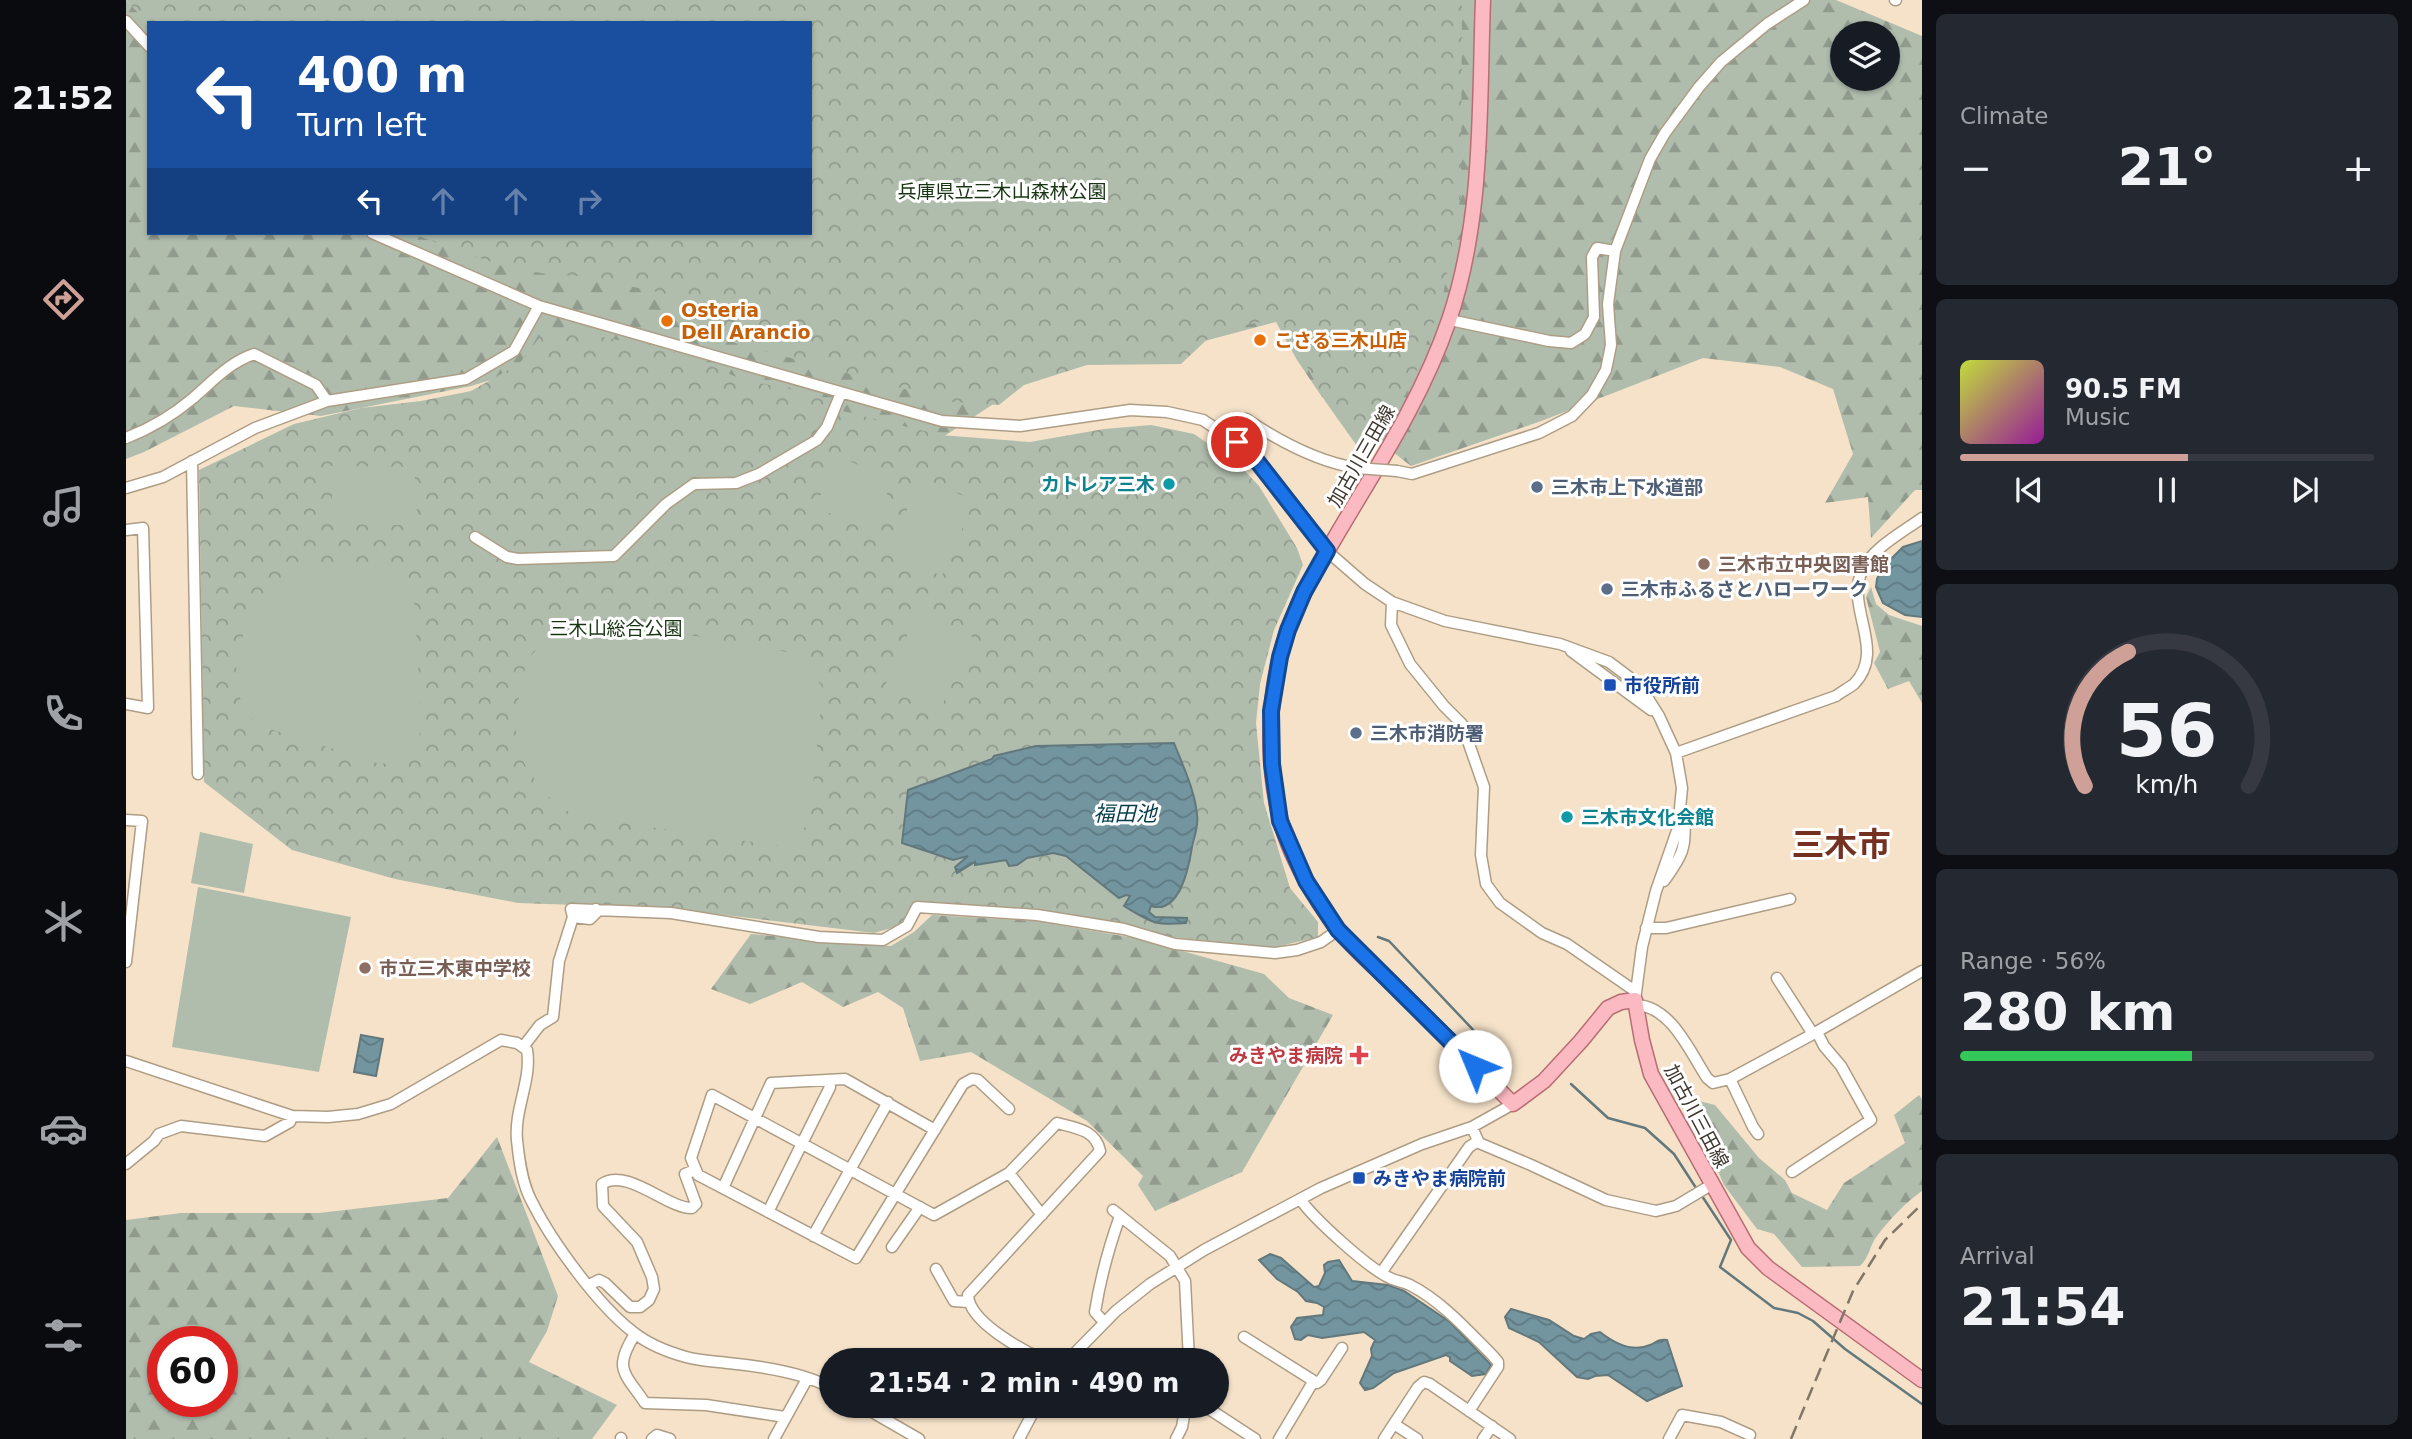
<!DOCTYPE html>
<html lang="en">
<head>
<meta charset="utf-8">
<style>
	body { margin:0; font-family:"DejaVu Sans","Noto Sans JP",sans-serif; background:#242831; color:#f1f3f6; height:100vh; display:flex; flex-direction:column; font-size:26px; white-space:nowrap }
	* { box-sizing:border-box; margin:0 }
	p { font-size:23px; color:#9ea1a6 }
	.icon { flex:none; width:38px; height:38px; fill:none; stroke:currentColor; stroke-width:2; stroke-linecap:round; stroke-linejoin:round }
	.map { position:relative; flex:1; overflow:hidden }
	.side { display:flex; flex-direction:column; gap:14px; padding:14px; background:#0d0f14; width:490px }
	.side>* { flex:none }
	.hud { position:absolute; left:21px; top:21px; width:665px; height:214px; border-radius:0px; box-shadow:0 2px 5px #0004; background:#1a4fa0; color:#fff; overflow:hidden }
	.controls { position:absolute; left:1704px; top:21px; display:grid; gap:14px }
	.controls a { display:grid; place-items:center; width:70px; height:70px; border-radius:50%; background:#171b24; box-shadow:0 2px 5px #0004; font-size:35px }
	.speed { position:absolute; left:21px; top:1326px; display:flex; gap:14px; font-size:35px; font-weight:700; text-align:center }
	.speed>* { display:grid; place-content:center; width:91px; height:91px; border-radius:50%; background:#171b24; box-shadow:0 2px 5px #0004; line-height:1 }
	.speed .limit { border:10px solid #d22; background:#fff; color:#111 }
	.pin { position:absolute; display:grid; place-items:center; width:60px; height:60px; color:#fff; margin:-30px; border:4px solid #fff; border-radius:50%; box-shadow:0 2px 7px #0007 }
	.me { position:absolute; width:77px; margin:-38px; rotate:315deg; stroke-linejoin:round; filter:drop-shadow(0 0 5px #0008) }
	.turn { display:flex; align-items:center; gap:24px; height:147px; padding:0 35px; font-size:32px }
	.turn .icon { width:91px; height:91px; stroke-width:2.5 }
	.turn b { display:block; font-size:49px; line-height:60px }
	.lanes { display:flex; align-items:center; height:66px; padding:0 35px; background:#0003; justify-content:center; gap:35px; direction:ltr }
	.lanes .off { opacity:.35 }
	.big { font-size:52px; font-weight:700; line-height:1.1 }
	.side .card { flex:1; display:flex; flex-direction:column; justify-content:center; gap:10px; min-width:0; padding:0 24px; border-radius:10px; background:#242831 }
	.side .dial { align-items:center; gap:0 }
	.dial svg { height:182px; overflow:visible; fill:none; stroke:#363941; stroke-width:7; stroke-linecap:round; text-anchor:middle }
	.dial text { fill:#f1f3f6; stroke:none }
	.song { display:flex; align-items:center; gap:21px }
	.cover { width:84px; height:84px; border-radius:10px; background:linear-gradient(135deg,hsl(70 70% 55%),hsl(300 70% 35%)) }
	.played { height:7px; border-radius:4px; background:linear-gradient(90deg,#cea097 55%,#363941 55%) }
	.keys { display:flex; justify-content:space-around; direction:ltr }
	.heat { display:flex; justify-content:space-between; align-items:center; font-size:38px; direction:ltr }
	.charge { height:10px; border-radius:5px; background:linear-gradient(90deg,#34c759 56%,#363941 0) }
	.trip { position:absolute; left:693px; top:1348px; width:410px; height:70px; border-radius:35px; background:#171b24; box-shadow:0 2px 5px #0004; font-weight:700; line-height:70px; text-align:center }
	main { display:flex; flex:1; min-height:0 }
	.dock { display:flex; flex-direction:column; width:126px; justify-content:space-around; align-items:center; background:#090b0e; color:#9ea1a6 }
	.dock .icon { width:49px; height:49px }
	.dock .on { color:#cea097 }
	.dock b { font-size:32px; color:#f1f3f6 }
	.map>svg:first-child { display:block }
</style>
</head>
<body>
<main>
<nav class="dock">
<b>21:52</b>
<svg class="icon on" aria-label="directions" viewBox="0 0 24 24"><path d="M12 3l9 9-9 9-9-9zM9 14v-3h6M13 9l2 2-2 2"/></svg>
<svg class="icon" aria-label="music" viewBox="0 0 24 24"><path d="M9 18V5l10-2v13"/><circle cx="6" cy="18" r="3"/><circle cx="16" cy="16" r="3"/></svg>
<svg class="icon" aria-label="phone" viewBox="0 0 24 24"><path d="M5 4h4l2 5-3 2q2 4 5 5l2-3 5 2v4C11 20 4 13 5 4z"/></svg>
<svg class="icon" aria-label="climate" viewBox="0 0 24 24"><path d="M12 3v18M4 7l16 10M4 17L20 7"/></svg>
<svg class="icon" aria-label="car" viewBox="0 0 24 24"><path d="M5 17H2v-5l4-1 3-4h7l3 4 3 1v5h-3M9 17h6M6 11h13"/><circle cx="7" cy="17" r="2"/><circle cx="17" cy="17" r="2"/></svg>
<svg class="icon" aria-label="filters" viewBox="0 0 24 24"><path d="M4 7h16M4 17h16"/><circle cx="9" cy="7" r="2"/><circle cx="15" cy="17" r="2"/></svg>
</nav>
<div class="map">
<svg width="1796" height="1439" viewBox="0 0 1796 1439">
	<defs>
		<pattern id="forest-firs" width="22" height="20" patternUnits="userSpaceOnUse" patternTransform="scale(1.75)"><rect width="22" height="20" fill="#b0bdad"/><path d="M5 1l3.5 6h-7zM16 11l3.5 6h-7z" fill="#909a8d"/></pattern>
		<pattern id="park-crowns" width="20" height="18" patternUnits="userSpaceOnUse" patternTransform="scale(1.75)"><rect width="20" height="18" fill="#b0bdad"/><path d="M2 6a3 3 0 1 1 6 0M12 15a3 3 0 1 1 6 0" fill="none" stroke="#909a8d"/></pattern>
		<pattern id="water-waves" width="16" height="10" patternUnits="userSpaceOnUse" patternTransform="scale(1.75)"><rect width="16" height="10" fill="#72959f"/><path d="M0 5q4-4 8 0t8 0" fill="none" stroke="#5f7a82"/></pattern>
	</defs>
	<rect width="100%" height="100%" fill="#f5e2c9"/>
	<!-- forest -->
	<path fill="url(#forest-firs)" fill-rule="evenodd" d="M0,0L23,23V233H684V23L480,0H1710L1796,36V490H1789L1745,538L1742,497L1699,503L1727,454L1707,389L1654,367L1577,358L1418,420L1285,466L1196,397L1171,360L1150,322L1030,354L937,368L878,392L872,401L803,446L391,372L345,386L195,416L108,406L18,452L0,459ZM1717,33H1762V79H1717Z
		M1745,587L1750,604L1763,615L1796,626V703L1783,681L1762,689L1748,663L1754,652L1740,597Z
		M806,915L910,921L1014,939L1138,974L1163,998L1207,1015L1116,1172L1029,1211L1012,1185L1017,1176L961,1121L845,1052L794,1061L777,1008L752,992L717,1007L676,982L624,1004L585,989L625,934L765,946L788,932Z
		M1793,1095L1796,1099V1191C1779,1203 1763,1220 1751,1236C1744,1245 1743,1258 1734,1266L1676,1267L1648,1234L1631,1229L1598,1185L1561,1098L1589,1105L1633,1158L1659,1180L1666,1193L1701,1210L1718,1183L1779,1143L1768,1115Z
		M371,1137L432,1296L421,1331L403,1362L491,1405L466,1439H0V1220L55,1213H193L322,1198ZM96,1342V1402H37V1342Z"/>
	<!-- park -->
	<path fill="url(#park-crowns)" d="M0,0H1336L1335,194L1316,301L1286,383L1241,460L1199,401L1155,318L1090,331L1055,364L961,365L898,385L873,405L827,402L609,343L545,295L462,277L390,271L284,233H684V23L23,24Z
		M437,330L519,345L570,359L617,380L660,388L700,400L717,411L814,435L904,442L978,429L1025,425L1068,434L1113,465L1133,486L1171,548L1177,565L1148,630L1134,684L1130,723L1138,803L1164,888L1192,922V937L1146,948L1036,936L991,922L909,910L790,903L776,925L748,933L540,908L392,903L269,879L166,850L78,782L73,470L168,424L235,408L295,401L345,391L393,364L414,337Z"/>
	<!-- pitch -->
	<path fill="#b0bdad" d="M714,457L767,480L744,532L689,506Z
		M205,466L288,467L292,525L207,524Z
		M796,477L848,501L816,576L762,552Z
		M227,562L259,572L288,601L296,722L293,737L264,764L251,763L129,724C123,714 114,702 112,691C101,636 140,583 190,565C201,561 215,562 227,562Z
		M791,613L847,637L813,712L758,688Z
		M460,617L672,654L697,688L683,822L663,847L448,816L418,793L398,763L390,733L393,695L401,660L426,633Z
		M74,832L127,844L118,893L65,883Z
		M72,887L225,917L193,1072L46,1047Z"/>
	<!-- water -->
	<path fill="url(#water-waves)" stroke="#62787c" stroke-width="2" d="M1796,541V617L1779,615L1757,603L1750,587L1751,579L1756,568L1777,547Z
		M1048,743C1057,766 1069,791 1071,815C1073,825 1068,837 1066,847C1063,866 1054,915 1025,906L1023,912L1029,917L1061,918L1060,923C1028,926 1025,922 998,906L1004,896L1000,895L993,898L940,856L927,853L901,858L891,865L883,866L880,860L849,865V862L831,873L829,867L842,856L827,860L776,843L782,790L866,759L868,756L910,746Z
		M235,1035L257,1039L250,1076L228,1072Z
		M1144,1254L1155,1258L1188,1287L1193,1286L1199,1273L1198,1265L1202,1262L1213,1260L1226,1281L1262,1285L1278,1291L1324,1322L1365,1365L1360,1374L1346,1376L1324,1361V1357L1320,1355L1268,1373L1247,1388L1239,1390L1234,1383L1246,1356L1245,1349L1249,1340L1238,1332L1196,1338L1182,1335L1175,1340L1169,1339L1165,1327L1171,1318L1197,1315L1198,1307L1191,1303L1180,1301L1172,1292L1151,1279L1133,1260Z
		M1385,1309L1423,1320L1448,1336L1458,1339L1465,1334L1474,1332C1488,1343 1506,1353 1524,1345C1531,1342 1532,1339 1541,1340L1556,1386L1521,1401L1482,1375L1469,1376L1462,1379L1451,1377L1413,1342L1383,1328L1379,1317Z"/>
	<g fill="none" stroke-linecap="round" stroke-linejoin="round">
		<!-- stream -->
		<path stroke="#62787c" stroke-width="2.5" d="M1252,937L1263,941L1352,1035
			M1445,1084L1482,1118L1519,1128L1548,1154L1572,1191
			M1576,1196L1605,1240L1594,1267L1648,1308L1672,1313L1687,1321L1719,1349L1796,1404"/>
		<defs>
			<path id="minor" d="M1769,0H1770
				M0,21L23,46
				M246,233L413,306L816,421L894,426L1004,410L1041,412L1077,420L1123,451L1201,551L1239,584L1266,602L1319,621L1434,644L1483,662L1503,677L1521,697L1533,716L1550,753L1556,788L1552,828L1530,891L1516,947L1509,1000
				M1324,320L1423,341L1445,343L1459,334L1468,317L1466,257L1471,248L1489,251
				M1099,434L1110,421L1120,419C1153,441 1191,462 1231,468
				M0,438C23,429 47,415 66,399C86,382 102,363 128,354L190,385L201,401
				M66,461L72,774
				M1271,471L1286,474L1413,433L1446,416L1466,395L1480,370L1485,345L1482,304L1489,251L1524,159L1539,133L1573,87L1595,62L1641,24L1678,0
				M0,488L37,477L129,428L201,401L340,379L388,351L413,306
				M0,530L17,528L22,708L0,704
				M349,537L381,557L392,559L488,556L540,504L568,484L610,483L633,474L691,440L701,427L715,393
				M1266,602L1265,625L1284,664L1318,706L1336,724L1358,787L1355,855L1360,884L1374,903L1416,933L1441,944L1509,991
				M1445,651L1525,710
				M1550,753L1710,696C1715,692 1723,688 1728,684C1761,650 1719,608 1736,571C1746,548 1777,532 1796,518
				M0,820L16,821L0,962
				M1538,881C1556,856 1561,848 1558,816
				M470,909V913L464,919L447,917L445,909L545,913L693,937L757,940L781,926L791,907L911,915L998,929L1049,944L1149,953L1171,950L1195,942L1212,930
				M1520,928H1540L1664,899
				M1651,978L1687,1034
				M1510,1005C1545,1006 1564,1052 1581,1078L1587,1083L1604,1079L1687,1034L1796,971
				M397,1047L414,1025L427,1017L433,961L447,917
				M0,1061L166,1116L202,1117L232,1114L265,1104L375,1040L391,1043L401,1050C406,1080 388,1109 391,1140C393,1160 396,1184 406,1202C426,1242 472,1305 507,1332C522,1344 542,1352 560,1357C573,1361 588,1361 602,1363C632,1366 679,1373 705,1388
				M1604,1079L1627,1127L1632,1134
				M883,1109L852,1080L846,1079L837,1084L730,1258L572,1175L565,1158L586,1095C660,1135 734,1175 808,1215L883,1173L931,1123C950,1128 970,1130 974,1151L842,1295C843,1322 896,1350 918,1360
				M1346,1127L1353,1143L1405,1165L1480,1200L1530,1211L1550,1206L1585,1185
				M0,1164L28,1141L33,1134L55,1126L139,1136L164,1122L166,1116
				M1666,1172L1745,1120L1715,1066L1698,1046L1691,1032
				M883,1173L916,1215
				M597,1188L645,1083L719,1079L809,1130
				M1174,1199C1188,1219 1242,1268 1264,1278C1270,1281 1278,1282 1284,1285C1317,1302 1342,1331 1367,1356L1372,1362V1367L1343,1411
				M987,1210L1044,1256L1059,1281L1063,1360
				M642,1212L704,1087L703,1080
				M687,1236L762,1102
				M766,1247L794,1207
				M810,1269L828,1301L842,1302
				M1255,1273L1343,1147L1352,1141
				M463,1285L473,1280L479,1283L504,1307H514L523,1300L528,1289L526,1277L511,1242L477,1206L476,1184C501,1167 542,1209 566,1208L570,1204L559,1174L569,1170
				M978,1322L969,1312C974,1280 983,1247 994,1216
				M509,1334C487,1369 498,1372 519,1403L580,1405L659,1417
				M1118,1337L1191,1383L1195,1380L1216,1348
				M942,1360L990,1311L1024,1284L1078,1250L1195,1188L1296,1144L1346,1127L1387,1104
				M734,1405L793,1439
				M1080,1407L1129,1439
				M1268,1424L1291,1439
				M495,1439V1438
				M526,1439L531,1435L544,1439
				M648,1439L681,1379
				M893,1439L911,1405
				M1050,1439L1056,1427L1060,1405
				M1153,1439L1187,1382
				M1258,1439L1292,1387L1298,1382L1304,1384L1384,1439
				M1357,1439L1366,1426
				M1543,1439L1556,1415L1595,1422L1624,1435"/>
			<path id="major" d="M1357,0C1353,106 1358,218 1323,320C1290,417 1228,499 1180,589C1143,658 1136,743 1154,818C1162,853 1189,900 1211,928C1227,949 1249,967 1268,985C1308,1025 1347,1064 1387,1104L1418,1081L1455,1041L1482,1008L1495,1002L1509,1000L1516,1040L1525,1074L1622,1248L1642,1268L1796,1380"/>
		</defs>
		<!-- minor casing -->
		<use href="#minor" stroke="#ae9d85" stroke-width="13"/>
		<!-- major casing -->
		<use href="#major" stroke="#b76d73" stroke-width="17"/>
		<!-- minor -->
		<use href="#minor" stroke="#fff" stroke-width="10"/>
		<!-- major -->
		<use href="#major" stroke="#fbb9c2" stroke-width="14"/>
		<!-- rail -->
		<path stroke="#827667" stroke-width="2.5" stroke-dasharray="14 7" stroke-linecap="butt" d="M1665,1439L1727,1291L1759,1240L1796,1204"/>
		<defs>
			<path id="minor-bridge" d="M1231,468L1271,471"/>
		</defs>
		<!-- minor-bridge casing -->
		<use href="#minor-bridge" stroke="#ae9d85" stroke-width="13" stroke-linecap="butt"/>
		<!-- minor-bridge -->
		<use href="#minor-bridge" stroke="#fff" stroke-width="10"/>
	</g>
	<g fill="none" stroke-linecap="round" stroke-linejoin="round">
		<defs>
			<path id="route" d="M1111,442L1123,451L1201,551L1178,592L1162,630L1154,657L1145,711L1146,764L1154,821L1180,881L1212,930L1349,1066"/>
		</defs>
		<!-- route casing -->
		<use href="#route" stroke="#114b97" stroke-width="18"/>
		<!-- route -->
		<use href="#route" stroke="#1a73e8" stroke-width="12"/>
	</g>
	<!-- markers -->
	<g fill="#e8710a" stroke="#fff" stroke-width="2.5">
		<circle cx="541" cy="321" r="7"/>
		<circle cx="1134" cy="340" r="7"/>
	</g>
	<g fill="#0f9aa8" stroke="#fff" stroke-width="2.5">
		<circle cx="1043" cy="484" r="7"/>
		<circle cx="1441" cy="817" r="7"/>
	</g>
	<g fill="#5c6f8a" stroke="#fff" stroke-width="2.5">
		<circle cx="1411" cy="487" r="7"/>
		<circle cx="1481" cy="589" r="7"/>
		<circle cx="1230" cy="733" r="7"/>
	</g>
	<g fill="#8d6e63" stroke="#fff" stroke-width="2.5">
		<circle cx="1578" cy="564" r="7"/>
		<circle cx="239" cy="968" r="7"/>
	</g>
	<g fill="#1a4fb4" stroke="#fff" stroke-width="2.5">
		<rect x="1477" y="678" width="14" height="14" rx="3.5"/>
		<rect x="1226" y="1171" width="14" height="14" rx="3.5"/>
	</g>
	<path fill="#e0444e" stroke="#fff" stroke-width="2.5" d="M1229.5 1044.5h7v7h7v7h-7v7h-7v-7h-7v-7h7z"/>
	<g text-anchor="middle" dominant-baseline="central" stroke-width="6" stroke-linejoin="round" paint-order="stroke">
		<!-- park labels -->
		<g font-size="19" fill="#173511" stroke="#fff">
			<text x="876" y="191">兵庫県立三木山森林公園</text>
			<text x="490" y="628">三木山総合公園</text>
		</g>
		<!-- food labels -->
		<g font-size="19" font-weight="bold" fill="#c56008" stroke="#fff" text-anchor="start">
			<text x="555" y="310">Osteria<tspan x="555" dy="22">Dell Arancio</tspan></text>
			<text x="1148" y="340">こさる三木山店</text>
		</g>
		<!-- street labels -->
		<g font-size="19" fill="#3d362c" stroke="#fff">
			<text transform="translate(1235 456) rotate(-60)">加古川三田線</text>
			<text transform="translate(1571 1116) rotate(62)">加古川三田線</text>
		</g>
		<!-- culture labels -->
		<g font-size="19" font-weight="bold" fill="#0d838f" stroke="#fff" text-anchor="end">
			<text x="1029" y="484">カトレア三木</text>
			<text x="1455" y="817" text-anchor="start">三木市文化会館</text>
		</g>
		<!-- service labels -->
		<g font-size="19" font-weight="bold" fill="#4e5e75" stroke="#fff" text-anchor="start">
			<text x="1425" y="487">三木市上下水道部</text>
			<text x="1495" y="589">三木市ふるさとハローワーク</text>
			<text x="1244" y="733">三木市消防署</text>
		</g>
		<!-- education labels -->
		<g font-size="19" font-weight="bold" fill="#785e54" stroke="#fff" text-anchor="start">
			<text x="1592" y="564">三木市立中央図書館</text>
			<text x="253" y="968">市立三木東中学校</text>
		</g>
		<!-- transit labels -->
		<g font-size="19" font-weight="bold" fill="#164399" stroke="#fff" text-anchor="start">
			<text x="1498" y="685">市役所前</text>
			<text x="1247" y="1178">みきやま病院前</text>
		</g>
		<!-- health labels -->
		<g font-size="19" font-weight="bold" fill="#be3a42" stroke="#fff" text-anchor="end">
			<text x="1217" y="1055">みきやま病院</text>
		</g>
		<!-- water labels -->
		<g font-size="21" font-style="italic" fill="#043c49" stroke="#fff">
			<text x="999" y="814">福田池</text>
		</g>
		<!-- town labels -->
		<g font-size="33" font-weight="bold" fill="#743020" stroke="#fff">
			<text x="1715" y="844">三木市</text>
		</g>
	</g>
</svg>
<div class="controls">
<a><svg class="icon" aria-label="layers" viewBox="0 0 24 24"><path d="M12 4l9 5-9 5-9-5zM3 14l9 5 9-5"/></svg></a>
</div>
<div class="speed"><div class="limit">60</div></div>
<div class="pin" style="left:1111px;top:442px;background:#d93025"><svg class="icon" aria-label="arrive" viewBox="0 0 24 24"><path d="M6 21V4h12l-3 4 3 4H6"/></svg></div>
<svg class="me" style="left:1349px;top:1066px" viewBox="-20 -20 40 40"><circle r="19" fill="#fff"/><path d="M0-13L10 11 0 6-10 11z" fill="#1a73e8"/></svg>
<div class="trip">21:54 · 2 min · 490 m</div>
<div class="hud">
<div class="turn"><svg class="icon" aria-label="left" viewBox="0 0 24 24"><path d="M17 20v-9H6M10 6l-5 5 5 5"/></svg><div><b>400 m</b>Turn left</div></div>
<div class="lanes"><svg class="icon" aria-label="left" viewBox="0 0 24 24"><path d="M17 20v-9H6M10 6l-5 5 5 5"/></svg><svg class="icon off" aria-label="ahead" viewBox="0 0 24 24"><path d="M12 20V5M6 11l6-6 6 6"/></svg><svg class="icon off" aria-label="ahead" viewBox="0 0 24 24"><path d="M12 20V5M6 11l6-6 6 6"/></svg><svg class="icon off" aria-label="right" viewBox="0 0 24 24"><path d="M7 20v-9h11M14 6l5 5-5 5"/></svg></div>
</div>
</div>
<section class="side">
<div class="card"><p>Climate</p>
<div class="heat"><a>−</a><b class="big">21°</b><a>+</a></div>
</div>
<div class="card">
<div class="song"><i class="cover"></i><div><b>90.5 FM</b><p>Music</p></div></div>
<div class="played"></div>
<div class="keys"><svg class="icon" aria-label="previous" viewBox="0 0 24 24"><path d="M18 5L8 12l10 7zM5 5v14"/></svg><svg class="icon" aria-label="pause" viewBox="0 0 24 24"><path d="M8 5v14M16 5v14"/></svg><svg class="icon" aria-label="next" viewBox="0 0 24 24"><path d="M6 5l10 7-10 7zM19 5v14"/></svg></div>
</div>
<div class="card dial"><svg viewBox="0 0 100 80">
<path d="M14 69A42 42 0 1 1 86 69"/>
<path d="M14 69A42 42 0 0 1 33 10" stroke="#cea097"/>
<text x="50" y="56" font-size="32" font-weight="700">56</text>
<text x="50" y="72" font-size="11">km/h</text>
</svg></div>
<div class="card"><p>Range · 56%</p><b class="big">280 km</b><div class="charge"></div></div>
<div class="card"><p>Arrival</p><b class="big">21:54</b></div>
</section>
</main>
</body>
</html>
